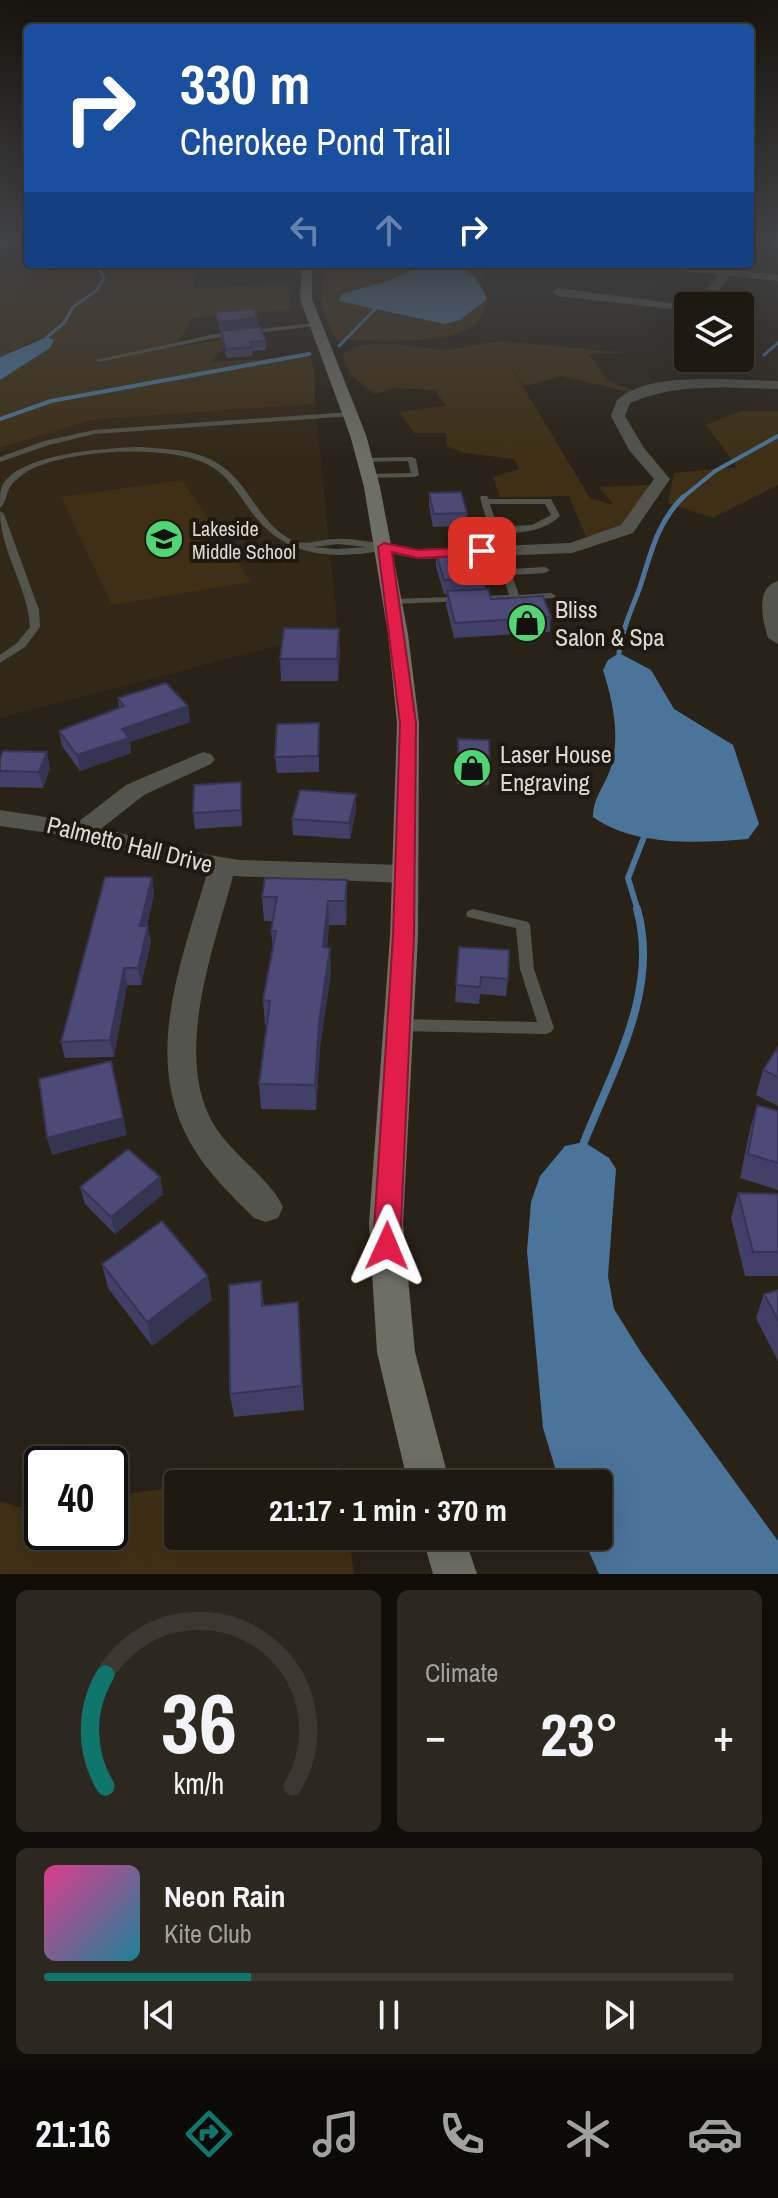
<!DOCTYPE html>
<html lang="en">
<head>
<meta charset="utf-8">
<style>
	body { margin:0; font-family:"Archivo Narrow",sans-serif; background:#2c271f; color:#f1f3f6; height:100vh; display:flex; flex-direction:column; font-size:30px; white-space:nowrap }
	* { box-sizing:border-box; margin:0 }
	p { font-size:26px; color:#a1a19f }
	.icon { flex:none; width:44px; height:44px; fill:none; stroke:currentColor; stroke-width:2; stroke-linecap:round; stroke-linejoin:round }
	.map { position:relative; height:1574px; overflow:hidden }
	.panel { display:flex; flex-direction:column; gap:16px; padding:16px; background:#110e09; flex:1 }
	.panel>* { flex:none }
	.top-card { position:absolute; left:24px; top:24px; width:730px; height:244px; border-radius:8px; box-shadow:0 8px 32px #0002,0 0 0 2px #3c3831; background:#1a4fa0; color:#fff; overflow:hidden }
	.fabs { position:absolute; left:674px; top:292px; display:grid; gap:16px }
	.fabs a { display:grid; place-items:center; width:80px; height:80px; border-radius:8px; background:#1f1a11; box-shadow:0 8px 32px #0002,0 0 0 2px #3c3831; font-size:40px }
	.speed { position:absolute; left:24px; top:1446px; display:flex; gap:16px; font-size:40px; font-weight:700; text-align:center }
	.speed>* { display:grid; place-content:center; width:104px; height:104px; border-radius:50%; background:#1f1a11; box-shadow:0 8px 32px #0002,0 0 0 2px #3c3831; line-height:1 }
	.speed .limit { border:4px solid #111; border-radius:12px; background:#fff; color:#111 }
	.pin { position:absolute; display:grid; place-items:center; width:68px; height:68px; color:#fff; margin:-34px; border-radius:16px; box-shadow:0 4px 12px #0006 }
	.me { position:absolute; width:88px; margin:-44px; rotate:1deg; stroke-linejoin:round; filter:drop-shadow(0 0 6px #0008) }
	.turn { display:flex; align-items:center; gap:28px; height:168px; padding:0 24px; font-size:36px }
	.turn .icon { width:104px; height:104px; stroke-width:2.5 }
	.turn b { display:block; font-size:56px; line-height:68px }
	.lanes { display:flex; align-items:center; height:76px; padding:0 24px; background:#0003; justify-content:center; gap:40px; direction:ltr }
	.lanes .off { opacity:.35 }
	.big { font-size:60px; font-weight:700; line-height:1.1 }
	.panel .widget { flex:1; display:flex; flex-direction:column; justify-content:center; gap:12px; min-width:0; padding:0 28px; border-radius:12px; background:#2c271f }
	.panel .dial { align-items:center; gap:0 }
	.dial svg { height:208px; overflow:visible; fill:none; stroke:#3c3831; stroke-width:7; stroke-linecap:round; text-anchor:middle }
	.dial text { fill:#f1f3f6; stroke:none }
	.song { display:flex; align-items:center; gap:24px }
	.cover { width:96px; height:96px; border-radius:12px; background:linear-gradient(135deg,hsl(330 70% 55%),hsl(190 70% 35%)) }
	.played { height:8px; border-radius:4px; background:linear-gradient(90deg,#0f766e 30%,#3c3831 30%) }
	.keys { display:flex; justify-content:space-around; direction:ltr }
	.heat { display:flex; justify-content:space-between; align-items:center; font-size:44px; direction:ltr }
	.panel .tiles { flex:1; display:grid; gap:16px; grid-template-columns:1fr 1fr }
	.widget:last-child { grid-column:span 2 }
	.trip { position:absolute; left:164px; top:1470px; width:448px; height:80px; border-radius:8px; background:#1f1a11; box-shadow:0 8px 32px #0002,0 0 0 2px #3c3831; font-weight:700; line-height:80px; text-align:center }
	.tabs { display:flex; height:128px; justify-content:space-around; align-items:center; background:#0c0a07; color:#a1a19f }
	.tabs .icon { width:56px; height:56px }
	.tabs .on { color:#0f766e }
	.tabs b { font-size:36px; color:#f1f3f6 }
	.map>svg:first-child { display:block }
</style>
</head>
<body>
<div class="map">
<svg width="778" height="1574" viewBox="0 0 778 1574">
	<rect width="100%" height="100%" fill="#292217"/>
	<!-- built -->
	<path fill="#322817" d="M315,404L338,630L0,718V448L92,420Z"/>
	<!-- green -->
	<path fill="#3f3015" d="M28,260V264H203L194,278L193,289L288,283L291,310L193,318L175,347L234,338L210,362L311,357L315,377V404L92,420L0,448V380L50,348L36,340L0,357V276Z
		M323,264H491L480,281L487,299C484,306 482,316 477,322C456,347 369,340 336,340L321,306Z
		M499,341L629,353L589,354L608,381L633,390L629,392L561,376L530,385H523L504,355L590,498L614,505L599,487L652,485L639,517L588,542L569,496L500,497L493,477L519,469L514,459L464,453L447,446L446,433H414L399,412L446,406L435,390L394,388L375,394L350,374L342,356C360,332 422,351 450,349C466,347 483,343 499,341Z
		M740,411H778V485L713,518L668,503L674,473L737,467L706,425Z
		M182,480L251,582L112,605L61,497Z
		M339,1467L341,1484H206Z
		M178,1487V1536H349L354,1574H0V1501L18,1507L42,1504V1532H110V1496Z"/>
	<!-- water -->
	<path fill="#4b749a" d="M425,264C457,264 473,266 487,299L460,320L445,324L339,301L342,294L388,281Z
		M47,337L54,340L50,348L0,380V357Z
		M619,653L651,670L674,709L733,745L759,824L748,839C699,843 635,847 593,817C593,798 604,787 610,770C621,738 613,702 603,670L608,660Z
		M584,1142L609,1158L616,1169L608,1276L614,1309L642,1354L778,1541V1574H599L582,1536H598V1484H560L543,1428L527,1251L531,1202L540,1176L565,1146Z"/>
	<g fill="none" stroke-linecap="round" stroke-linejoin="round">
		<!-- stream-far4 -->
		<path stroke="#4b749a" stroke-width="3" d="M47,337L64,323L73,307L96,291L104,278L96,264
			M339,346L375,309
			M764,355L778,343
			M300,356L310,354"/>
		<!-- stream-far3 -->
		<path stroke="#4b749a" stroke-width="4" d="M0,419L51,401L309,354
			M681,499L715,471L778,436"/>
		<!-- stream-far2 -->
		<path stroke="#4b749a" stroke-width="5" d="M619,653C622,629 632,609 640,587C651,553 657,523 683,497"/>
		<!-- stream-far1 -->
		<path stroke="#4b749a" stroke-width="6" d="M638,911L628,878L644,837"/>
		<!-- stream -->
		<path stroke="#4b749a" stroke-width="8" d="M584,1142C613,1069 660,989 637,909"/>
		<!-- lane -->
		<path fill="#52544d" fill-rule="evenodd" d="M314,323L317,325L316,326L215,338L99,362L96,360L215,334Z
			M350,412H353V416L94,434L49,445L0,462V457L44,441L94,430Z
			M140,447C165,449 195,449 217,463C250,482 258,525 294,541C306,546 322,539 336,539C351,538 369,542 384,544L389,547C376,554 356,554 341,555C296,555 269,539 245,503C236,490 226,475 212,467C174,443 68,449 28,471C22,475 14,481 10,487C5,495 7,502 0,508C0,502 0,494 1,489C13,453 108,448 140,447ZM338,544L366,547L336,549L313,547Z
			M412,457L416,459L419,475L415,477L367,478L366,476L370,474L411,473L408,461L365,462L361,460L365,458Z
			M481,496H487L489,499H551L560,516C543,532 522,533 499,533L511,569L545,567L550,570L545,573L512,575L519,595L551,593L556,596L554,598L390,604V600L393,599L509,595L480,498ZM490,504H545L551,515L532,525L497,527Z
			M0,511L4,514L39,610L40,627L25,647L0,663V655L17,643L30,627C28,587 0,551 0,511Z
			M473,909L528,922L530,925L534,969L554,1028L551,1032L546,1034L398,1031L393,1029L391,1025L393,1021L398,1019L537,1022L520,969L516,928L468,917L466,914L468,911Z"/>
		<!-- street -->
		<path fill="#52544d" fill-rule="evenodd" d="M649,264L724,269L728,264H739L735,270L778,275V281L730,276L705,306H688V311L558,296L552,292L558,288L693,306L719,275L654,267Z
			M719,379L778,381V389C728,388 678,382 630,403L625,416L644,448L670,479L633,533L572,553L418,559L378,551L375,547L384,542L418,549L570,543L621,525L654,479L629,450L611,416L617,400C642,378 688,379 719,379Z
			M778,581V644L768,638C763,621 754,588 778,581Z
			M203,752L211,754L215,759L211,764L144,795L102,828L185,851L239,860L405,865L414,868L418,874L414,880L405,883L233,876C214,948 171,1059 216,1128C234,1156 270,1179 283,1207L278,1218L266,1222L254,1218C231,1195 207,1172 191,1144C141,1057 182,961 207,873L70,836L0,826V810L78,822L126,785Z"/>
		<!-- secondary -->
		<path fill="#6d6e64" fill-rule="evenodd" d="M302,264H312V299L366,435L380,487L408,634L419,723L418,936L403,1224L415,1352L450,1484H408L377,1352L369,1224L390,936L397,723L388,634L364,487L350,435L300,299Z
			M422,1536H464L477,1574H433Z"/>
	</g>
	<!-- wall -->
	<path fill="#424066" d="M221,331L266,341V350L252,351L253,356L227,358L222,340Z
		M429,493L467,513L466,526L433,527L429,506Z
		M436,553L485,579V589L491,599L551,617L550,632L454,638L446,605L447,594H444L436,567Z
		M340,650L338,681H281L280,659Z
		M118,698L188,706L190,722L130,742L131,753L80,771L62,746L59,731L119,707Z
		M319,723V772L277,773L275,757Z
		M458,739L490,769L489,785L457,784Z
		M0,759L50,768L43,788L0,787Z
		M241,782L242,826L195,829L193,813Z
		M356,794V810L350,839L293,835L292,819Z
		M152,877L154,894L147,926L151,942L141,985H127L114,1057L65,1058L61,1042Z
		M347,880V904L346,925H329L327,947L331,972L320,1047L316,1110L261,1109L259,1084L267,1025H265L263,1000L273,949L271,931L273,921H264L262,897Z
		M459,947L508,979L506,996L480,994L479,1004L455,1002Z
		M778,1047V1106L756,1095L763,1070Z
		M757,1105L778,1111V1190L740,1178L750,1129Z
		M160,1177L163,1194L115,1234L85,1204L80,1187Z
		M738,1193L778,1194V1276H745L731,1218Z
		M102,1264L212,1300L152,1346L108,1288Z
		M261,1281L264,1306L298,1302L304,1410L234,1417L230,1394Z
		M778,1290V1361L756,1318L764,1294Z"/>
	<!-- shaded-wall -->
	<path fill="#363453" d="M257,318L258,326L219,331L218,322Z
		M339,629L340,650L338,681L337,659Z
		M188,706L190,722L130,742L131,753L80,771L77,755L122,729Z
		M47,752L50,768L43,788L39,772Z
		M241,782L242,798V826L241,810Z
		M356,794V810L350,839L349,823Z
		M152,877L154,894L143,942L140,926Z
		M347,880V904L346,925L345,901Z
		M328,901L329,925L324,972L323,947Z
		M148,926L151,942L141,985L138,968Z
		M330,948L331,972L320,1047L316,1110L315,1085L319,1022Z
		M124,968L127,985L114,1057L110,1040Z
		M111,1061L127,1135L52,1155L47,1138Z
		M160,1177L163,1194L115,1234L111,1217Z
		M208,1276L212,1300L152,1346L147,1322Z"/>
	<!-- building -->
	<path fill="#4d4a77" stroke="#363453" stroke-width="2" d="M254,309L257,318L218,322L215,312Z
		M260,327L266,341L250,342L252,347L226,349L221,331Z
		M461,492L467,513L434,514L429,493Z
		M478,551L485,579L444,580L436,553Z
		M488,589L491,599L543,596L551,617L455,623L447,591Z
		M284,628L339,629L337,659H280Z
		M166,683L188,706L122,729L129,738L77,755L59,731L124,706L118,698Z
		M319,723L318,756L275,757L277,724Z
		M458,739L489,740L490,769L458,768Z
		M3,751L47,752L39,772L0,771V759Z
		M241,782V810L193,813L194,785Z
		M300,790L356,794L349,823L292,819Z
		M105,877H152L140,926H148L138,968H124L110,1040L61,1042Z
		M265,878L347,880L345,901H328L323,947L330,948L319,1022L315,1085L259,1084L270,1001L263,1000L276,931H271L277,897H262Z
		M459,947L509,950L508,979L481,977L480,987L456,985Z
		M778,1047V1077L763,1070Z
		M111,1061L123,1118L47,1138L39,1079Z
		M757,1105L778,1111V1163L748,1154Z
		M128,1149L160,1177L111,1217L80,1187Z
		M738,1193L778,1194V1252H753Z
		M162,1221L208,1276L147,1322L102,1264Z
		M261,1281L262,1306L298,1302L302,1386L230,1394L229,1285Z
		M778,1290V1320L764,1294Z"/>
	<!-- sky -->
	<linearGradient id="sky" x2="0" y2="1"><stop stop-color="#17130d"/><stop offset="0.52" stop-color="#434447"/><stop offset="1" stop-color="#434447" stop-opacity="0"/></linearGradient>
	<rect width="778" height="463" fill="url(#sky)"/>
	<!-- route -->
	<path fill="#e11d48" stroke="#92132f" stroke-width="2" d="M384,543L418,550L482,547L489,551L482,555L418,558L392,552L416,723L414,936L400,1246L396,1254L387,1258L377,1254L373,1246L393,936L400,723L378,547Z"/>
	<!-- icons -->
	<defs>
		<symbol id="school-disc" viewBox="-11 -11 22 22"><circle r="9.5" fill="#51d674" stroke="#20190e"/><path d="M0-5L7-2L0 1L-7-2ZM-4 1L0 2.5L4 1V4Q0 6-4 4Z" fill="#111"/></symbol>
		<symbol id="shop-disc" viewBox="-11 -11 22 22"><circle r="9.5" fill="#51d674" stroke="#20190e"/><path d="M-5-2.5h2.3a2.7 3.5 0 0 1 5.4 0H5L5.5 6h-11ZM-1.5-2.5h3a1.5 2.3 0 0 0-3 0Z" fill="#111"/></symbol>
	</defs>
	<g fill-rule="evenodd">
		<use href="#school-disc" x="142" y="517" width="44" height="44"/>
		<use href="#shop-disc" x="505" y="601" width="44" height="44"/>
		<use href="#shop-disc" x="450" y="746" width="44" height="44"/>
	</g>
	<g text-anchor="middle" dominant-baseline="central" stroke-width="8" stroke-linejoin="round" paint-order="stroke">
		<!-- far-poi labels -->
		<g font-size="20" fill="#dedad2" stroke="#20190e" text-anchor="start">
			<text x="192" y="528">Lakeside<tspan x="192" dy="23">Middle School</tspan></text>
		</g>
		<!-- poi labels -->
		<g font-size="24" fill="#dedad2" stroke="#20190e" text-anchor="start">
			<text x="555" y="609">Bliss<tspan x="555" dy="28">Salon &amp; Spa</tspan></text>
			<text x="500" y="754">Laser House<tspan x="500" dy="28">Engraving</tspan></text>
		</g>
		<!-- street labels -->
		<g font-size="24" fill="#dedad2" stroke="#20190e">
			<text transform="translate(130 844) rotate(14)">Palmetto Hall Drive</text>
		</g>
	</g>
</svg>
<div class="fabs">
<a><svg class="icon" aria-label="layers" viewBox="0 0 24 24"><path d="M12 4l9 5-9 5-9-5zM3 14l9 5 9-5"/></svg></a>
</div>
<div class="speed"><div class="limit">40</div></div>
<div class="pin" style="left:482px;top:551px;background:#d93025"><svg class="icon" aria-label="arrive" viewBox="0 0 24 24"><path d="M6 21V4h12l-3 4 3 4H6"/></svg></div>
<svg class="me" style="left:387px;top:1246px" viewBox="-20 -20 40 40"><path d="M0-17L14 15 0 8-14 15z" fill="#e11d48" stroke="#fff" stroke-width="4"/></svg>
<div class="trip">21:17 · 1 min · 370 m</div>
<div class="top-card">
<div class="turn"><svg class="icon" aria-label="right" viewBox="0 0 24 24"><path d="M7 20v-9h11M14 6l5 5-5 5"/></svg><div><b>330 m</b>Cherokee Pond Trail</div></div>
<div class="lanes"><svg class="icon off" aria-label="left" viewBox="0 0 24 24"><path d="M17 20v-9H6M10 6l-5 5 5 5"/></svg><svg class="icon off" aria-label="ahead" viewBox="0 0 24 24"><path d="M12 20V5M6 11l6-6 6 6"/></svg><svg class="icon" aria-label="right" viewBox="0 0 24 24"><path d="M7 20v-9h11M14 6l5 5-5 5"/></svg></div>
</div>
</div>
<section class="panel">
<div class="tiles">
<div class="widget dial"><svg viewBox="0 0 100 80">
<path d="M14 69A42 42 0 1 1 86 69"/>
<path d="M14 69A42 42 0 0 1 14 26" stroke="#0f766e"/>
<text x="50" y="56" font-size="32" font-weight="700">36</text>
<text x="50" y="72" font-size="11">km/h</text>
</svg></div>
<div class="widget"><p>Climate</p>
<div class="heat"><a>−</a><b class="big">23°</b><a>+</a></div>
</div>
<div class="widget">
<div class="song"><i class="cover"></i><div><b>Neon Rain</b><p>Kite Club</p></div></div>
<div class="played"></div>
<div class="keys"><svg class="icon" aria-label="previous" viewBox="0 0 24 24"><path d="M18 5L8 12l10 7zM5 5v14"/></svg><svg class="icon" aria-label="pause" viewBox="0 0 24 24"><path d="M8 5v14M16 5v14"/></svg><svg class="icon" aria-label="next" viewBox="0 0 24 24"><path d="M6 5l10 7-10 7zM19 5v14"/></svg></div>
</div>
</div>
</section>
<nav class="tabs">
<b>21:16</b>
<svg class="icon on" aria-label="directions" viewBox="0 0 24 24"><path d="M12 3l9 9-9 9-9-9zM9 14v-3h6M13 9l2 2-2 2"/></svg>
<svg class="icon" aria-label="music" viewBox="0 0 24 24"><path d="M9 18V5l10-2v13"/><circle cx="6" cy="18" r="3"/><circle cx="16" cy="16" r="3"/></svg>
<svg class="icon" aria-label="phone" viewBox="0 0 24 24"><path d="M5 4h4l2 5-3 2q2 4 5 5l2-3 5 2v4C11 20 4 13 5 4z"/></svg>
<svg class="icon" aria-label="climate" viewBox="0 0 24 24"><path d="M12 3v18M4 7l16 10M4 17L20 7"/></svg>
<svg class="icon" aria-label="car" viewBox="0 0 24 24"><path d="M5 17H2v-5l4-1 3-4h7l3 4 3 1v5h-3M9 17h6M6 11h13"/><circle cx="7" cy="17" r="2"/><circle cx="17" cy="17" r="2"/></svg>
</nav>
</body>
</html>
